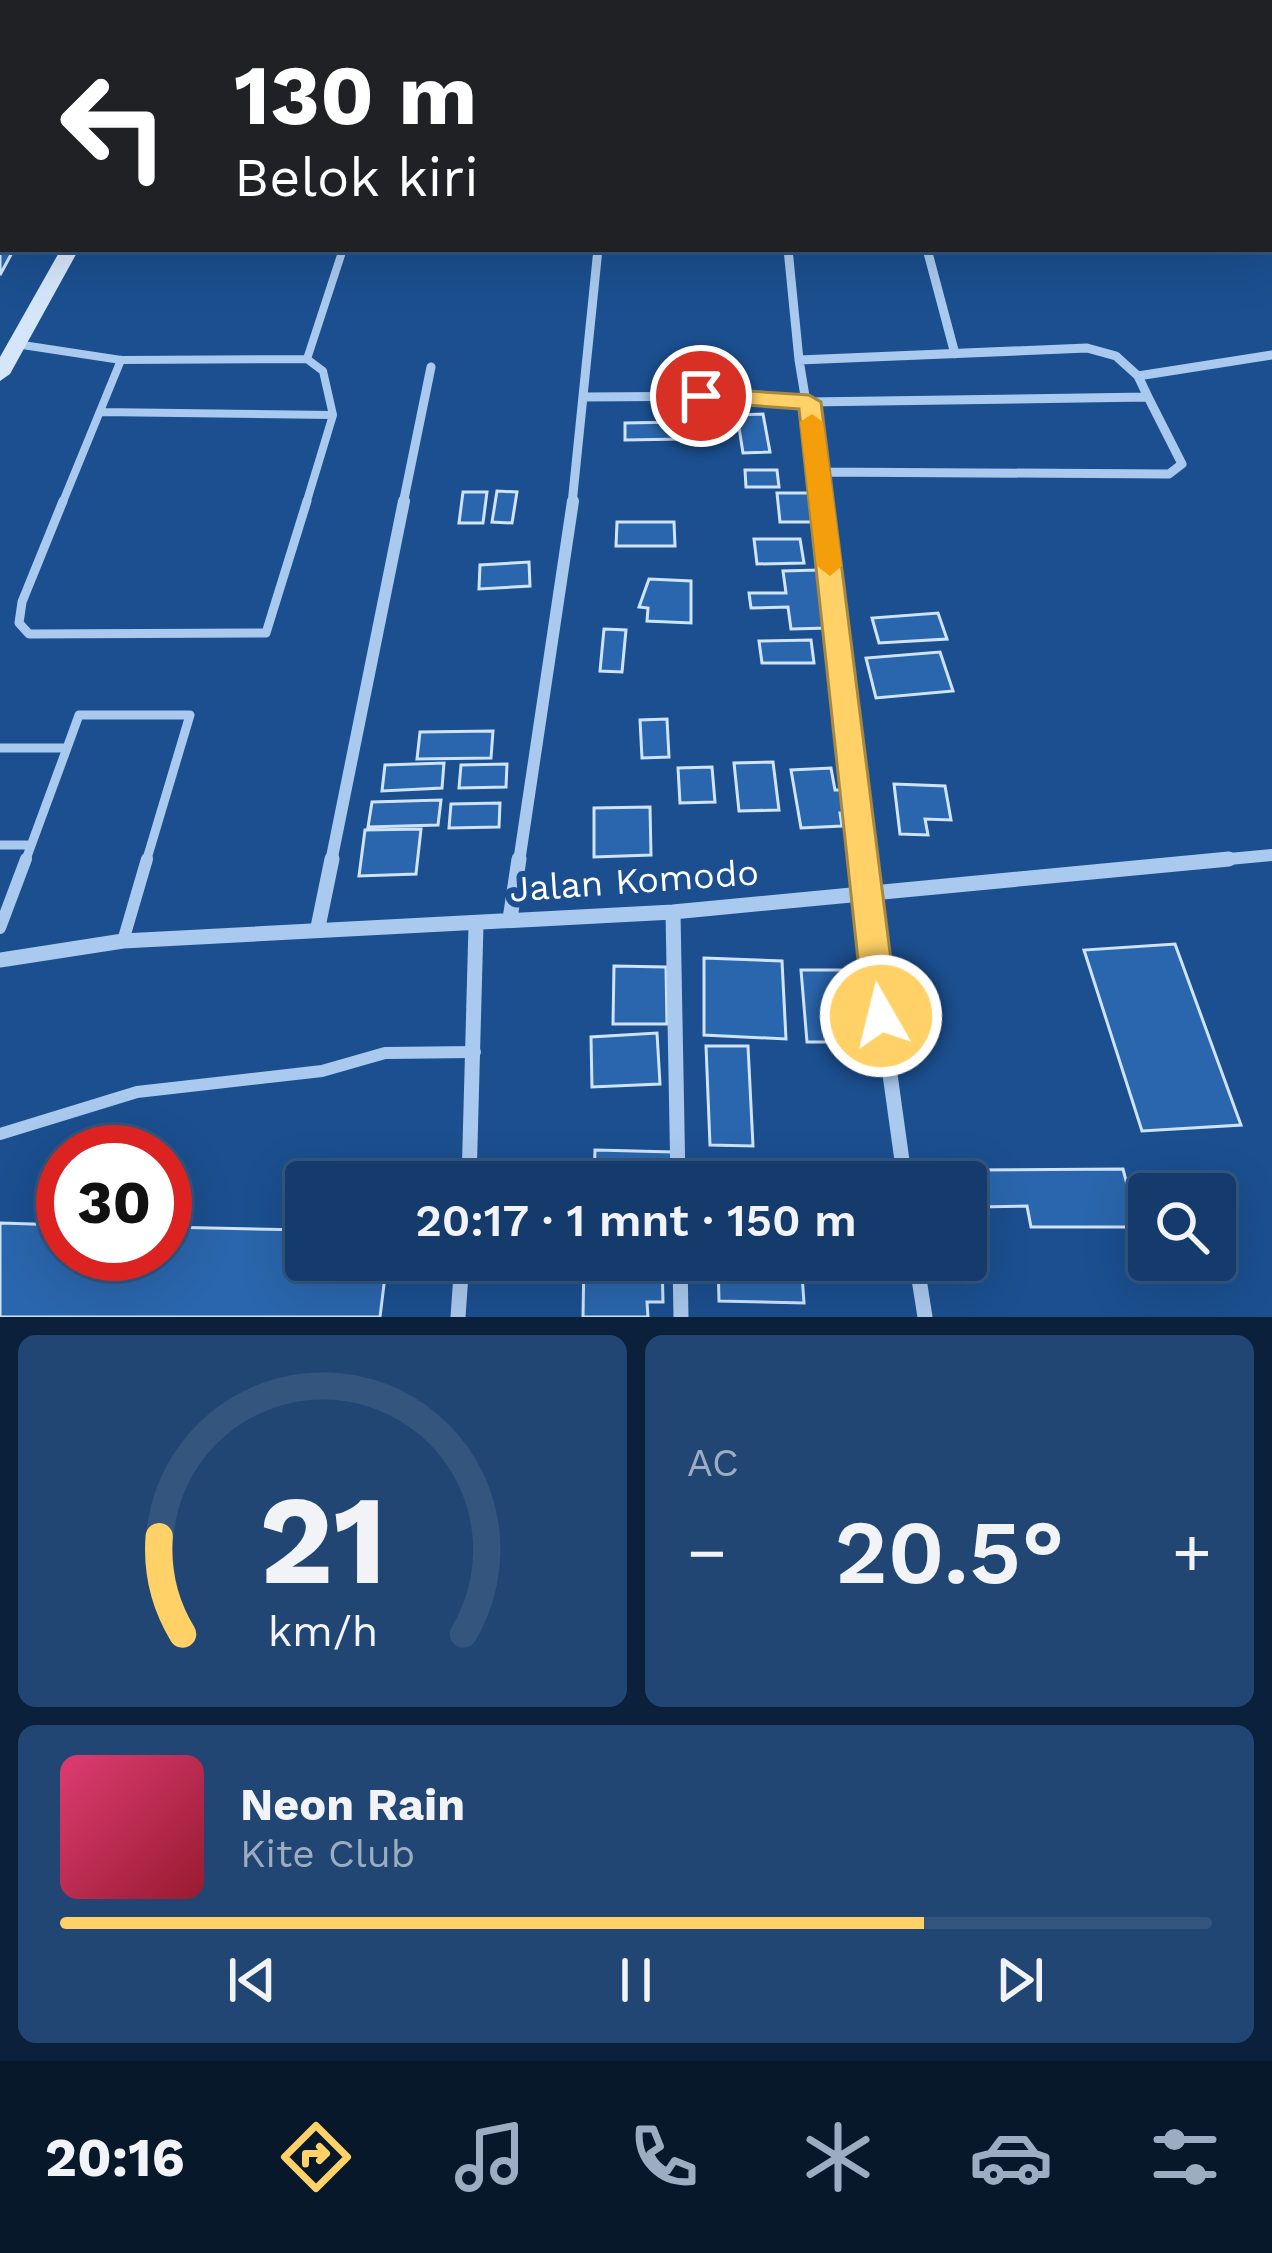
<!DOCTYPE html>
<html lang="id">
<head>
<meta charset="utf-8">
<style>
	body { margin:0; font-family:"Work Sans",sans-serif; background:#214673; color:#f1f3f6; height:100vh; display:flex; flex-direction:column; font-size:45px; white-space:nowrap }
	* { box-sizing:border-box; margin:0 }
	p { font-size:39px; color:#9dadc1 }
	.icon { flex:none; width:66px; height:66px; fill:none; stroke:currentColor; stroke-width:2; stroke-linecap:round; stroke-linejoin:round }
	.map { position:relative; height:1317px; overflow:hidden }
	.details { display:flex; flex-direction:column; gap:18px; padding:18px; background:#0b203b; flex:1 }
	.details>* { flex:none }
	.guide { position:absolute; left:0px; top:0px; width:1272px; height:252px; box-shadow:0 12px 48px #0002,0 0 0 3px #33557e; background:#202124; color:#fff; overflow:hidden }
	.tools { position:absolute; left:1128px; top:1173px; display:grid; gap:24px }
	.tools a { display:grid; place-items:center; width:108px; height:108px; border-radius:12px; background:#143b6b; box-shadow:0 12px 48px #0002,0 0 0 3px #33557e; font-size:60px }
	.speed { position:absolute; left:36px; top:1125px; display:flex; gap:24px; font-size:60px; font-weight:700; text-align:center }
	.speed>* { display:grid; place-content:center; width:156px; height:156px; border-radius:50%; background:#143b6b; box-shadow:0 12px 48px #0002,0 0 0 3px #33557e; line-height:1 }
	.speed .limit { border:18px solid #d22; background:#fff; color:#111 }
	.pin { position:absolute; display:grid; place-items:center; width:102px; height:102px; color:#fff; margin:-51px; border:6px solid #fff; border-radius:50%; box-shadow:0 3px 12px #0007 }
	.me { position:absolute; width:132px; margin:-66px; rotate:352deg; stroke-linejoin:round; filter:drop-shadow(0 0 9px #0008) }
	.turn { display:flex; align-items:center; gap:42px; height:252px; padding:0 36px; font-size:54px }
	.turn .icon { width:156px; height:156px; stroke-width:2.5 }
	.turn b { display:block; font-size:84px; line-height:102px }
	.big { font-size:90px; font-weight:600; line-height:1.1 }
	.details .tile { flex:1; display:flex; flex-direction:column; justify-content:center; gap:18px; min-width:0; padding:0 42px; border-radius:18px; background:#214673 }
	.details .dial { align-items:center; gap:0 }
	.dial svg { height:312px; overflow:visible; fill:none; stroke:#33557e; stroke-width:7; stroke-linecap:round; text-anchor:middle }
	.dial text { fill:#f1f3f6; stroke:none }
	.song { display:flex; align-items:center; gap:36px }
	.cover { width:144px; height:144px; border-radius:18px; background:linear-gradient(135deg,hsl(340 70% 55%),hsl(350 70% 35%)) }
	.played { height:12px; border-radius:6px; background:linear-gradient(90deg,#ffd166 75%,#33557e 75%) }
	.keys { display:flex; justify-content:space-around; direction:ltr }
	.heat { display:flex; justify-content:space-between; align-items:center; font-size:66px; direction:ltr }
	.details .tiles { flex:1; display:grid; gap:18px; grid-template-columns:1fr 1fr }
	.tile:last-child { grid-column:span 2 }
	.trip { position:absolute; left:285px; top:1161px; width:702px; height:120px; border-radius:12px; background:#143b6b; box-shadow:0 12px 48px #0002,0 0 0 3px #33557e; font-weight:600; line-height:120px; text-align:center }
	.menu { display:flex; height:192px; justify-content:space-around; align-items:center; background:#08182b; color:#9dadc1 }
	.menu .icon { width:84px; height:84px }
	.menu .active { color:#ffd166 }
	.menu b { font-size:54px; color:#f1f3f6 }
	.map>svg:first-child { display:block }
</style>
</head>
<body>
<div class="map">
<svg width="1272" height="1317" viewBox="0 0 1272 1317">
	<rect width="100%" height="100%" fill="#1b4f8f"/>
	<!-- building -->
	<path fill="#2a66ad" stroke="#cfe3fa" stroke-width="3" d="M0,175L3,249H14L0,275Z
		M763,414L770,452L743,453L737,415Z
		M683,422L684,439L625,440V423Z
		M745,470H777L779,487H746Z
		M497,491L517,492L512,523L492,522Z
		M463,492H487L483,523H459Z
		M777,493H815L820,522H780Z
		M617,522H674L675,546H616Z
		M754,539H800L804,563L757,564Z
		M529,562L530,586L479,589L480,565Z
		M819,570L829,628L791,629L788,607L751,608L749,593H786L783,571Z
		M649,579L691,581V623L647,621L648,608L639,607Z
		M938,613L947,639L879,643L872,618Z
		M604,629L626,630L622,672L600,671Z
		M811,640L814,663H762L759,641Z
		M940,652L953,691L876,698L866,658Z
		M667,719L669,757L642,758L640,720Z
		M493,731L491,758L417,759L420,732Z
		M773,762L779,810L739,811L734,763Z
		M444,763L442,788L382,791L385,765Z
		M507,764L506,787L459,788L461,765Z
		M712,767L715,802L680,803L678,768Z
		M831,768L835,790H843L848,813H840L842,826L801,828L791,770Z
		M894,784L945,786L951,820L925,819L928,835L900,834Z
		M441,800L438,825L368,827L372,802Z
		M500,803L499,827L449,828L451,804Z
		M650,807L651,855L594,857V808Z
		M421,829L416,874L359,876L365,830Z
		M1175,944L1241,1125L1142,1131L1084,950Z
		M704,958L782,961L786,1039L704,1035Z
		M614,966L666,967L667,1024H613Z
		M801,970H854L863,1042H807Z
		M657,1033L660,1084L592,1087L591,1037Z
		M706,1046H748L753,1146L710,1145Z
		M595,1150L673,1152V1182H594Z
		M1123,1169L1138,1227H1031L1027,1206L979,1207L973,1170Z
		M877,1172L878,1182L783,1178Z
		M0,1223L63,1225V1254H165V1227L306,1230V1260H387L380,1317H0Z
		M584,1260H662L663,1302H647L648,1317H583Z
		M718,1260H801L804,1303L719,1301Z"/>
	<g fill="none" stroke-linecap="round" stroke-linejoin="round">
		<!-- lane-far2 -->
		<path stroke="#a9c9ee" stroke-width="8" d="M16,344L121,360L307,359
			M100,412L333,415
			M62,504L121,360
			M306,504L333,415L323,371L307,359L343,249"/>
		<!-- lane-far1 -->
		<path stroke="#a9c9ee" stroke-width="9" d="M63,501L22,602L19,623L29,634L266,633L307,501
			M0,748H67L25,862
			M67,748L79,715H190L146,862
			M0,845H31"/>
		<!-- lane -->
		<path stroke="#a9c9ee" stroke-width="12" d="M0,928L26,859
			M123,941L147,859
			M0,1134L137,1092L322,1071L385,1053L475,1052"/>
		<!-- street-far2 -->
		<path stroke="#a9c9ee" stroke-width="9" d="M788,249L799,360L823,504
			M927,249L955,354
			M799,360L1087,348L1116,356L1138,376L1272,355
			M583,397L741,396L809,402L1148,397L1138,376
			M820,472L1169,474L1182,464L1148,397
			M403,504L431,367
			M572,504L598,249"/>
		<!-- street-far1 -->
		<path stroke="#a9c9ee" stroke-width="12" d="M823,501L860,862
			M331,862L404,501
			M519,862L573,501
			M1197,862L1272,855"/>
		<!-- street -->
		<path stroke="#a9c9ee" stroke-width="15" d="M860,859L905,1182
			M673,912L678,1182
			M510,919L519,859
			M318,927L332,859
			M0,960L123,941L673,912L1229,859
			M469,1182L476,925
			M680,1260L681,1317
			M916,1260L925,1317
			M458,1317L462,1260"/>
		<!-- secondary -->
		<path fill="#d6e6fa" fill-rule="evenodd" d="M230,0H244L228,3Z
			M61,249H79L10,374L0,381V357Z"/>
	</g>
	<!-- route -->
	<path fill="#ffd166" stroke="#a68842" stroke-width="3" d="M701,388L809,395L821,402L898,1016L893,1028L881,1032L869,1028L864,1016L799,409L693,401L690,396Z"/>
	<!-- slow -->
	<path fill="#f59e0b" d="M812,414L823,422L842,566L830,576L817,566L800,422Z"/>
	<g text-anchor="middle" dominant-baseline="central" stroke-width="12" stroke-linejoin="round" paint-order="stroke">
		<!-- street labels -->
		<g font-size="36" fill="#fff" stroke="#1b4f8f">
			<text transform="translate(634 881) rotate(-4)">Jalan Komodo</text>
		</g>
	</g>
</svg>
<div class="tools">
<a><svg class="icon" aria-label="search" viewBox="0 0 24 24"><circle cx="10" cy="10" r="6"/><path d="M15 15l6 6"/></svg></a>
</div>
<div class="speed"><div class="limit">30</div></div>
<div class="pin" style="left:701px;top:396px;background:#d93025"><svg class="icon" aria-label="arrive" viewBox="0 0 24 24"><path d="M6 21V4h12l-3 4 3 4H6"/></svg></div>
<svg class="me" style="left:881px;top:1016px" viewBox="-20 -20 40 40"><circle r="17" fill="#ffd166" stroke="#fff" stroke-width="3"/><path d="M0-11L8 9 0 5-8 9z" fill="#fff"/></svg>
<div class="trip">20:17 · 1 mnt · 150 m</div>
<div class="guide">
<div class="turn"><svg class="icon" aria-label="left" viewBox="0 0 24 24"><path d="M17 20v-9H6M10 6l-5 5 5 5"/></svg><div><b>130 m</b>Belok kiri</div></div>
</div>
</div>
<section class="details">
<div class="tiles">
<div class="tile dial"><svg viewBox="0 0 100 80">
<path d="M14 69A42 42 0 1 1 86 69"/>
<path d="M14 69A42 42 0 0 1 8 44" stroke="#ffd166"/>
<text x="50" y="56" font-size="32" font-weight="700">21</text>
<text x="50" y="72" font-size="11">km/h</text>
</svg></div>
<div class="tile"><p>AC</p>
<div class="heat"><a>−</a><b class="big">20.5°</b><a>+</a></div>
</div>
<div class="tile">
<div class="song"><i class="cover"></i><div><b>Neon Rain</b><p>Kite Club</p></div></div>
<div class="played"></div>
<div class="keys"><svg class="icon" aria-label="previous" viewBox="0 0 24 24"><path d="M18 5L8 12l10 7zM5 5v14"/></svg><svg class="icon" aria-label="pause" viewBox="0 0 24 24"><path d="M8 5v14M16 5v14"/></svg><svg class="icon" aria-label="next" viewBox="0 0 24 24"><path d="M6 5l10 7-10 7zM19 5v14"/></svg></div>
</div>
</div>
</section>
<nav class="menu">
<b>20:16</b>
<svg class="icon active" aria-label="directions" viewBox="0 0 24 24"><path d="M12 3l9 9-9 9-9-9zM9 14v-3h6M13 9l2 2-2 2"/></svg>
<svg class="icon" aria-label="music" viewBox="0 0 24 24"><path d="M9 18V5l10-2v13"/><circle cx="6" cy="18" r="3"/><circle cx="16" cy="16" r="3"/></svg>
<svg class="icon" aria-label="phone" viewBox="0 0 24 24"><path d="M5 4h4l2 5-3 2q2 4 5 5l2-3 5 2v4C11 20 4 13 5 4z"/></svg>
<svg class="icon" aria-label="climate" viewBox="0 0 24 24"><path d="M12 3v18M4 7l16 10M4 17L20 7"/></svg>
<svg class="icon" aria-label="car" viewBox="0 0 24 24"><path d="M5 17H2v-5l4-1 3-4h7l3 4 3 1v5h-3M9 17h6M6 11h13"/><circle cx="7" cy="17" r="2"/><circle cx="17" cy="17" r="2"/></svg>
<svg class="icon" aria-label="filters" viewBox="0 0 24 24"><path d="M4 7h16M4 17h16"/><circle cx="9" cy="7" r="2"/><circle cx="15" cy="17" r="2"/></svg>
</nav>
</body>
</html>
